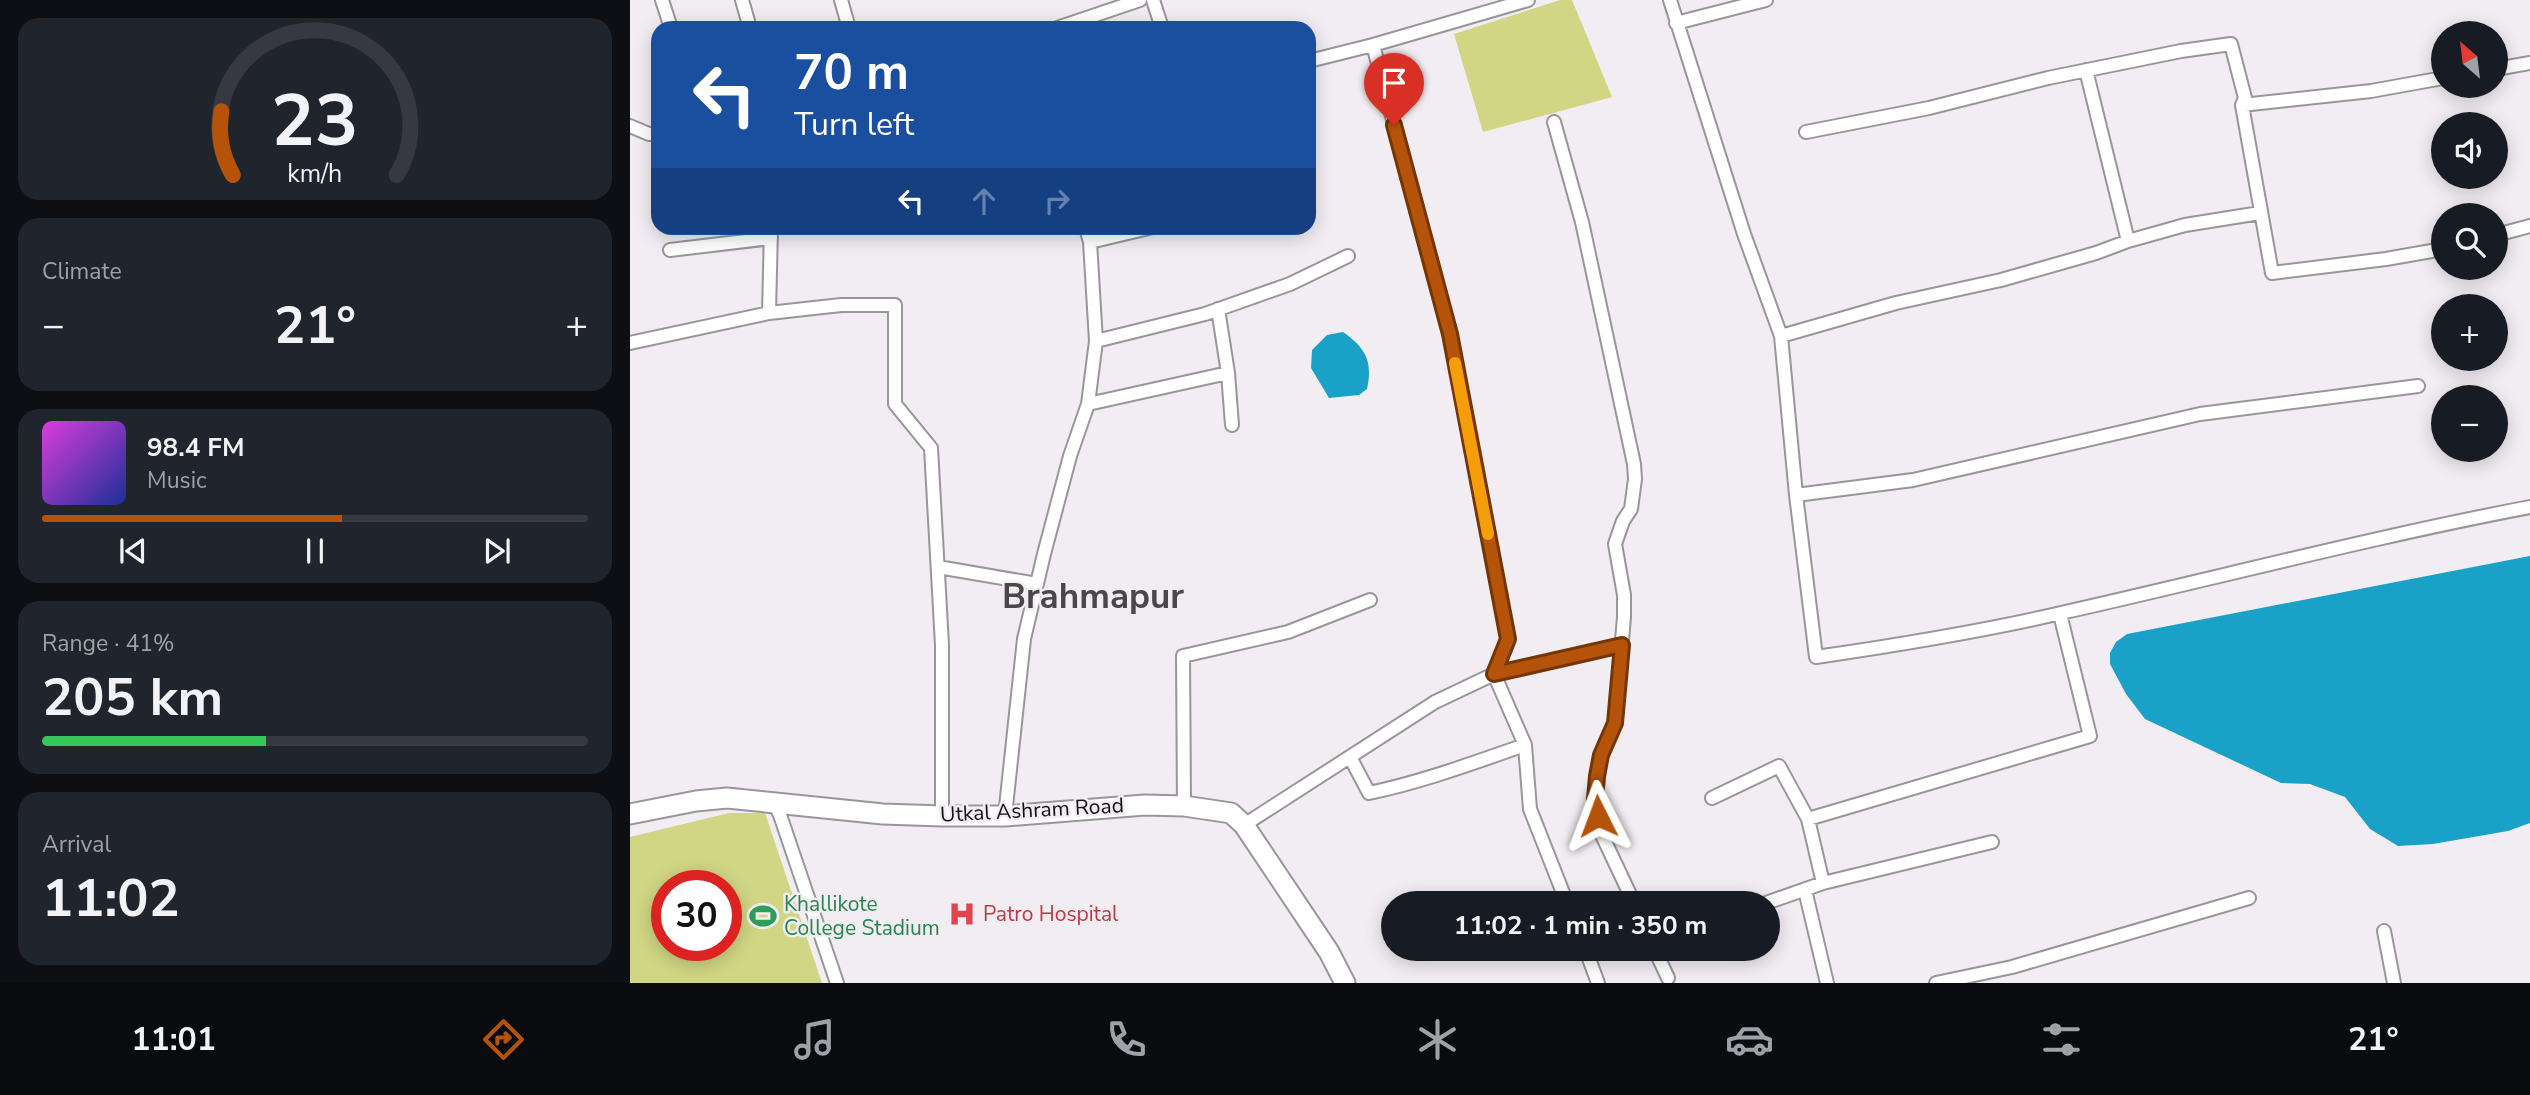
<!DOCTYPE html>
<html lang="en">
<head>
<meta charset="utf-8">
<style>
	body { margin:0; font-family:"Nunito Sans",sans-serif; background:#20242c; color:#f1f3f6; height:100vh; display:flex; flex-direction:column; font-size:26px; white-space:nowrap }
	* { box-sizing:border-box; margin:0 }
	p { font-size:23px; color:#9ea1a6 }
	.icon { flex:none; width:38px; height:38px; fill:none; stroke:currentColor; stroke-width:2; stroke-linecap:round; stroke-linejoin:round }
	.map { position:relative; flex:1; overflow:hidden }
	.details { display:flex; flex-direction:column; gap:18px; padding:18px; background:#0d0f14; width:630px }
	.details>* { flex:none }
	.banner { position:absolute; left:21px; top:21px; width:665px; height:214px; border-radius:21px; box-shadow:0 4px 18px #0003; background:#1a4fa0; color:#fff; overflow:hidden }
	.needle { width:46px; rotate:332deg }
	.tools { position:absolute; left:1801px; top:21px; display:grid; gap:14px }
	.tools a { display:grid; place-items:center; width:77px; height:77px; border-radius:50%; background:#171b24; box-shadow:0 4px 18px #0003; font-size:35px }
	.speed { position:absolute; left:21px; top:870px; display:flex; gap:14px; font-size:35px; font-weight:700; text-align:center }
	.speed>* { display:grid; place-content:center; width:91px; height:91px; border-radius:50%; background:#171b24; box-shadow:0 4px 18px #0003; line-height:1 }
	.speed .limit { border:10px solid #d22; background:#fff; color:#111 }
	.pin { position:absolute; display:grid; place-items:center; width:60px; height:60px; color:#fff; margin:-72px -30px; border-radius:50% 50% 50% 0; rotate:-45deg; box-shadow:0 0 7px #0007 }
	.pin .icon { rotate:45deg }
	.me { position:absolute; width:77px; margin:-38px; rotate:357deg; stroke-linejoin:round; filter:drop-shadow(0 0 5px #0008) }
	.turn { display:flex; align-items:center; gap:24px; height:147px; padding:0 28px; font-size:32px }
	.turn .icon { width:91px; height:91px; stroke-width:2.5 }
	.turn b { display:block; font-size:49px; line-height:60px }
	.lanes { display:flex; align-items:center; height:66px; padding:0 28px; background:#0003; justify-content:center; gap:35px; direction:ltr }
	.lanes .off { opacity:.35 }
	.big { font-size:52px; font-weight:700; line-height:1.1 }
	.details .tile { flex:1; display:flex; flex-direction:column; justify-content:center; gap:10px; min-width:0; padding:0 24px; border-radius:21px; background:#20242c }
	.details .dial { align-items:center; gap:0 }
	.dial svg { height:182px; overflow:visible; fill:none; stroke:#363941; stroke-width:7; stroke-linecap:round; text-anchor:middle }
	.dial text { fill:#f1f3f6; stroke:none }
	.song { display:flex; align-items:center; gap:21px }
	.cover { width:84px; height:84px; border-radius:10px; background:linear-gradient(135deg,hsl(300 70% 55%),hsl(230 70% 35%)) }
	.played { height:7px; border-radius:4px; background:linear-gradient(90deg,#b45309 55%,#363941 55%) }
	.keys { display:flex; justify-content:space-around; direction:ltr }
	.heat { display:flex; justify-content:space-between; align-items:center; font-size:38px; direction:ltr }
	.charge { height:10px; border-radius:5px; background:linear-gradient(90deg,#34c759 41%,#363941 0) }
	.trip { position:absolute; left:751px; top:891px; width:399px; height:70px; border-radius:35px; background:#171b24; box-shadow:0 4px 18px #0003; font-weight:700; line-height:70px; text-align:center }
	.menu { display:flex; height:112px; justify-content:space-around; align-items:center; background:#090b0e; color:#9ea1a6 }
	.menu .icon { width:49px; height:49px }
	.menu .active { color:#b45309 }
	.menu b { font-size:32px; color:#f1f3f6 }
	main { display:flex; flex:1; min-height:0 }
	.map>svg:first-child { display:block }
</style>
</head>
<body>
<main>
<section class="details">
<div class="tile dial"><svg viewBox="0 0 100 80">
<path d="M14 69A42 42 0 1 1 86 69"/>
<path d="M14 69A42 42 0 0 1 9 41" stroke="#b45309"/>
<text x="50" y="56" font-size="32" font-weight="700">23</text>
<text x="50" y="72" font-size="11">km/h</text>
</svg></div>
<div class="tile"><p>Climate</p>
<div class="heat"><a>−</a><b class="big">21°</b><a>+</a></div>
</div>
<div class="tile">
<div class="song"><i class="cover"></i><div><b>98.4 FM</b><p>Music</p></div></div>
<div class="played"></div>
<div class="keys"><svg class="icon" aria-label="previous" viewBox="0 0 24 24"><path d="M18 5L8 12l10 7zM5 5v14"/></svg><svg class="icon" aria-label="pause" viewBox="0 0 24 24"><path d="M8 5v14M16 5v14"/></svg><svg class="icon" aria-label="next" viewBox="0 0 24 24"><path d="M6 5l10 7-10 7zM19 5v14"/></svg></div>
</div>
<div class="tile"><p>Range · 41%</p><b class="big">205 km</b><div class="charge"></div></div>
<div class="tile"><p>Arrival</p><b class="big">11:02</b></div>
</section>
<div class="map">
<svg width="1900" height="983" viewBox="0 0 1900 983">
	<rect width="100%" height="100%" fill="#f2edf2"/>
	<!-- green -->
	<path fill="#d0d684" fill-rule="evenodd" d="M930,0H942L982,97L853,132L824,34Z
		M99,813H135L192,983H0V837ZM37,886H96V945H37Z"/>
	<!-- water -->
	<path fill="#19a1c8" d="M713,332C736,348 743,362 737,389L729,395L699,398L681,368L682,350L697,335Z
		M1900,556V823L1878,831L1803,844L1768,846L1740,829L1715,797L1680,784L1651,783L1515,719L1496,694L1480,664V653L1486,642L1497,634Z"/>
	<g fill="none" stroke-linecap="round" stroke-linejoin="round">
		<defs>
			<path id="street" d="M32,0L41,28
				M112,0L120,28
				M211,0L219,28
				M523,0L532,28
				M1040,0L1114,234L1151,336L1166,495L1186,657C1268,645 1350,632 1431,613C1587,578 1742,537 1900,507
				M1046,23L1136,0
				M427,28L510,0
				M679,61L743,45
				M1866,69L1900,63
				M1456,70L1498,241
				M1612,105L1741,91L1813,78
				M924,122L952,222L1004,464L1005,479L1001,509L993,521L985,544L994,595V617L985,723L971,755L965,799L971,833L1004,903
				M0,126L19,134H28
				M1176,132L1299,108L1418,78L1551,51L1601,44L1615,98L1612,105L1642,273L1756,259L1813,249
				M1866,235L1900,226
				M460,242L519,228
				M40,250L141,238
				M588,309L598,373L602,425
				M139,313L141,228
				M1151,336L1266,303L1371,280L1466,253L1498,241L1555,225L1630,213
				M466,341L575,314L660,284L718,256
				M0,343L139,313L211,305H265V404L301,448L312,645V816
				M458,404L598,373
				M1166,495L1283,480L1570,414L1788,386
				M308,567L407,584
				M720,757L739,793C792,782 843,763 895,745
				M1082,798L1149,766L1178,819L1193,883
				M143,801L150,815L207,983
				M554,806L553,656L658,632L740,600
				M375,816L394,639L414,554L440,456L458,404L466,341L460,242L456,228
				M1178,819L1460,736L1430,614
				M614,825L805,702L864,674L878,639L820,334L743,45L898,0
				M1175,890L1197,983
				M937,903L900,809L895,745L864,674L992,645
				M1136,903L1193,883L1362,842
				M1754,931L1764,983
				M955,948L968,983
				M1024,948L1038,978
				M1306,983L1382,967L1619,898"/>
			<path id="primary" d="M0,814L66,801L97,798L253,814L312,816H375L515,805L554,806L601,813L614,825L699,952L715,983"/>
		</defs>
		<!-- street casing -->
		<use href="#street" stroke="#9a959a" stroke-width="16"/>
		<!-- primary casing -->
		<use href="#primary" stroke="#9a959a" stroke-width="23"/>
		<!-- street -->
		<use href="#street" stroke="#fff" stroke-width="12"/>
		<!-- primary -->
		<use href="#primary" stroke="#fff" stroke-width="19"/>
	</g>
	<g fill="none" stroke-linecap="round" stroke-linejoin="round">
		<defs>
			<path id="route" d="M764,125L820,334L878,639L864,674L992,645L985,723L971,755L967,776L965,799L968,816"/>
		</defs>
		<!-- route casing -->
		<use href="#route" stroke="#753606" stroke-width="18"/>
		<!-- route -->
		<use href="#route" stroke="#b45309" stroke-width="12"/>
		<!-- slow -->
		<path stroke="#f59e0b" stroke-width="12" d="M825,363L858,534"/>
	</g>
	<!-- icons -->
	<defs>
		<symbol id="hospital-bare" viewBox="-9 -9 18 18"><path d="M-5-5h3v3.5h4V-5h3V5h-3V1.5h-4V5h-3Z" fill="#e0444e" stroke="#f2edf2" stroke-width="2.5" paint-order="stroke"/></symbol>
		<symbol id="stadium-bare" viewBox="-9 -9 18 18"><path d="M0-5a6.5 5 0 1 0 0 10a6.5 5 0 1 0 0-10ZM-3.5-1.8h7v3.6h-7Z" fill="#2e9e5b" stroke="#f2edf2" stroke-width="2.5" paint-order="stroke"/></symbol>
	</defs>
	<g fill-rule="evenodd">
		<use href="#hospital-bare" x="313" y="895" width="38" height="38"/>
		<use href="#stadium-bare" x="114" y="897" width="38" height="38"/>
	</g>
	<g text-anchor="middle" dominant-baseline="central" stroke-width="5" stroke-linejoin="round" paint-order="stroke">
		<!-- street labels -->
		<g font-size="21" fill="#131113" stroke="#f2edf2">
			<text transform="translate(402 810) rotate(-3)">Utkal Ashram Road</text>
		</g>
		<!-- leisure labels -->
		<g font-size="21" fill="#27864d" stroke="#f2edf2" text-anchor="start">
			<text x="154" y="904">Khallikote<tspan x="154" dy="24">College Stadium</tspan></text>
		</g>
		<!-- health labels -->
		<g font-size="21" fill="#be3a42" stroke="#f2edf2" text-anchor="start">
			<text x="353" y="914">Patro Hospital</text>
		</g>
		<!-- town labels -->
		<g font-size="35" font-weight="bold" fill="#4a464a" stroke="#f2edf2">
			<text x="463" y="596">Brahmapur</text>
		</g>
	</g>
</svg>
<div class="tools">
<a><svg class="needle" viewBox="-14 -14 28 28"><path d="M0-13l5 13h-10z" fill="#e53935"/><path d="M0 13l5-13h-10z" fill="#9ea1a6"/></svg></a>
<a><svg class="icon" aria-label="sound" viewBox="0 0 24 24"><path d="M4 9h4l5-4v14l-5-4H4zM17 9q2 3 0 6"/></svg></a>
<a><svg class="icon" aria-label="search" viewBox="0 0 24 24"><circle cx="10" cy="10" r="6"/><path d="M15 15l6 6"/></svg></a>
<a>+</a>
<a>−</a>
</div>
<div class="speed"><div class="limit">30</div></div>
<div class="pin" style="left:764px;top:125px;background:#d93025"><svg class="icon" aria-label="arrive" viewBox="0 0 24 24"><path d="M6 21V4h12l-3 4 3 4H6"/></svg></div>
<svg class="me" style="left:968px;top:816px" viewBox="-20 -20 40 40"><path d="M0-17L14 15 0 8-14 15z" fill="#b45309" stroke="#fff" stroke-width="4"/></svg>
<div class="trip">11:02 · 1 min · 350 m</div>
<div class="banner">
<div class="turn"><svg class="icon" aria-label="left" viewBox="0 0 24 24"><path d="M17 20v-9H6M10 6l-5 5 5 5"/></svg><div><b>70 m</b>Turn left</div></div>
<div class="lanes"><svg class="icon" aria-label="left" viewBox="0 0 24 24"><path d="M17 20v-9H6M10 6l-5 5 5 5"/></svg><svg class="icon off" aria-label="ahead" viewBox="0 0 24 24"><path d="M12 20V5M6 11l6-6 6 6"/></svg><svg class="icon off" aria-label="right" viewBox="0 0 24 24"><path d="M7 20v-9h11M14 6l5 5-5 5"/></svg></div>
</div>
</div>
</main>
<nav class="menu">
<b>11:01</b>
<svg class="icon active" aria-label="directions" viewBox="0 0 24 24"><path d="M12 3l9 9-9 9-9-9zM9 14v-3h6M13 9l2 2-2 2"/></svg>
<svg class="icon" aria-label="music" viewBox="0 0 24 24"><path d="M9 18V5l10-2v13"/><circle cx="6" cy="18" r="3"/><circle cx="16" cy="16" r="3"/></svg>
<svg class="icon" aria-label="phone" viewBox="0 0 24 24"><path d="M5 4h4l2 5-3 2q2 4 5 5l2-3 5 2v4C11 20 4 13 5 4z"/></svg>
<svg class="icon" aria-label="climate" viewBox="0 0 24 24"><path d="M12 3v18M4 7l16 10M4 17L20 7"/></svg>
<svg class="icon" aria-label="car" viewBox="0 0 24 24"><path d="M5 17H2v-5l4-1 3-4h7l3 4 3 1v5h-3M9 17h6M6 11h13"/><circle cx="7" cy="17" r="2"/><circle cx="17" cy="17" r="2"/></svg>
<svg class="icon" aria-label="filters" viewBox="0 0 24 24"><path d="M4 7h16M4 17h16"/><circle cx="9" cy="7" r="2"/><circle cx="15" cy="17" r="2"/></svg>
<b>21°</b>
</nav>
</body>
</html>
